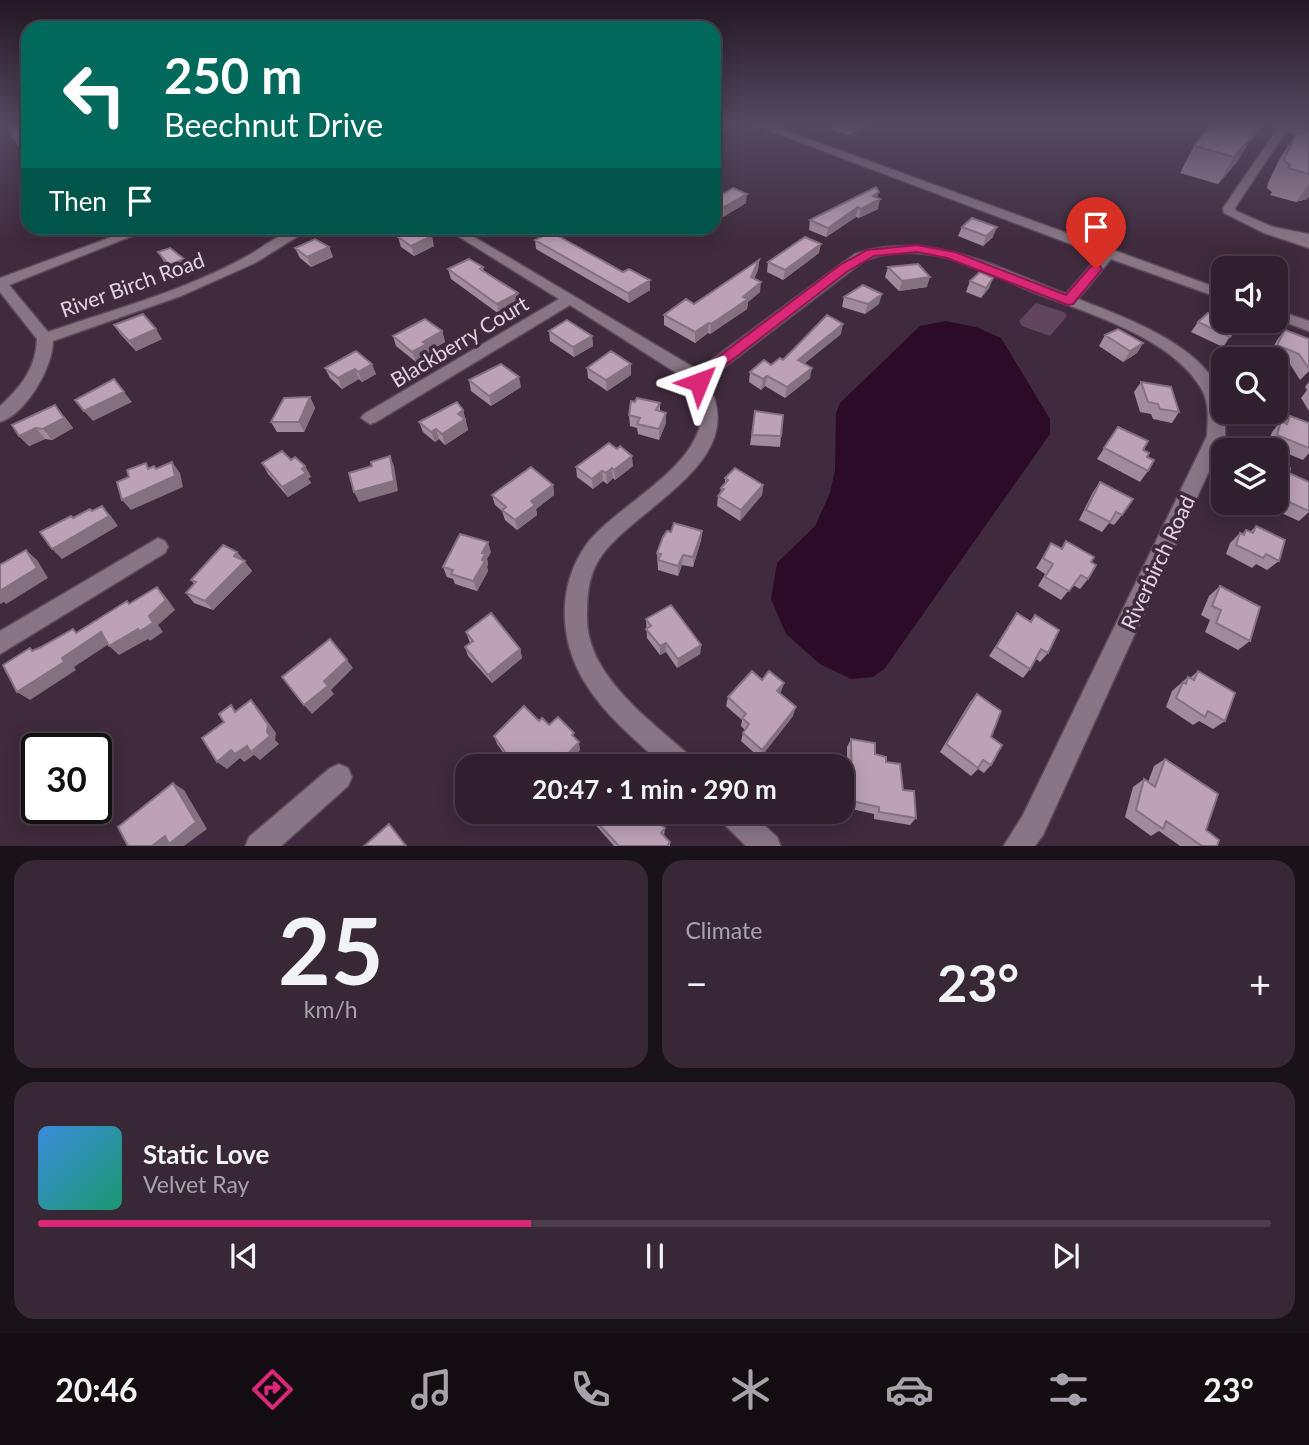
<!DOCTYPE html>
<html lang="en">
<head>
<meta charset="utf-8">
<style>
	body { margin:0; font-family:Lato,sans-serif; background:#382836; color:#f1f3f6; height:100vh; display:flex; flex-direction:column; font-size:26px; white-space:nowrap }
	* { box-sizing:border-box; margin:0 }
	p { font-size:23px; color:#a8a3aa }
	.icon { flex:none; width:38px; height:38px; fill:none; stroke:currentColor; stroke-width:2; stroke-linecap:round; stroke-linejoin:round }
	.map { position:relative; height:846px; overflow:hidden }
	.sheet { display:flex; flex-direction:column; gap:14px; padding:14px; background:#1a1219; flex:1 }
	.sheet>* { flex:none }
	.guide { position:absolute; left:21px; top:21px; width:700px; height:214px; border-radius:21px; box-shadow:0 4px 18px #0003,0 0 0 2px #4b3e4a; background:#00695c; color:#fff; overflow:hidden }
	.buttons { position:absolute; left:1211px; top:256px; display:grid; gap:14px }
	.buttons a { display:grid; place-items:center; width:77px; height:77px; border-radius:14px; background:#30202e; box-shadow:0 4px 18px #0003,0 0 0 2px #4b3e4a; font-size:35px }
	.speed { position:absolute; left:21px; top:733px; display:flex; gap:14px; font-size:35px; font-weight:700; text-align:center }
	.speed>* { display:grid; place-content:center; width:91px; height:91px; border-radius:50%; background:#30202e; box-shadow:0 4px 18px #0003,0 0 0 2px #4b3e4a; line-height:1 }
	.speed .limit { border:4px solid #111; border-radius:10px; background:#fff; color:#111 }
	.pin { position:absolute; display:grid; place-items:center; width:60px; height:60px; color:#fff; margin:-72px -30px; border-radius:50% 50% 50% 0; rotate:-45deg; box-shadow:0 0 7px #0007 }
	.pin .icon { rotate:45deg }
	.me { position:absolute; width:77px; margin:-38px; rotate:46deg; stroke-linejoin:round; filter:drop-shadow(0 0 5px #0008) }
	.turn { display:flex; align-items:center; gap:24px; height:147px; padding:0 28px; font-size:32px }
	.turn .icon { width:91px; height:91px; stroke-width:2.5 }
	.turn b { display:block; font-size:49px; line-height:60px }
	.then { display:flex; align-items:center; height:66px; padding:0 28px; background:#0003; gap:14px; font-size:26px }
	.big { font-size:52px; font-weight:700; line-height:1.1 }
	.sheet .card { flex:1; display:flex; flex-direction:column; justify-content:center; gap:10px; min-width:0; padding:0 24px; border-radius:21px; background:#382836 }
	.sheet .dial { align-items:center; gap:0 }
	.dial b { font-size:91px; line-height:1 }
	.song { display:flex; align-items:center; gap:21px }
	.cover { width:84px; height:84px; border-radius:10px; background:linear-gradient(135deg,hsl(210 70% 55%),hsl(160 70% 35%)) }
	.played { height:7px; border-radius:4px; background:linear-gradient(90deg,#db2777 40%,#4b3e4a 40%) }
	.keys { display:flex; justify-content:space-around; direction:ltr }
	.heat { display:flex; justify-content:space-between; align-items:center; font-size:38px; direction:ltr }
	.sheet .tiles { flex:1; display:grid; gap:14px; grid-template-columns:1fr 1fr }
	.card:last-child { grid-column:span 2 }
	.trip { position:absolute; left:455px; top:754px; width:399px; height:70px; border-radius:21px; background:#30202e; box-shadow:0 4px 18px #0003,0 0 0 2px #4b3e4a; font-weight:700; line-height:70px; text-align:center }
	.menu { display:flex; height:112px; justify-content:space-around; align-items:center; background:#130d12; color:#a8a3aa }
	.menu .icon { width:49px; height:49px }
	.menu .on { color:#db2777 }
	.menu b { font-size:32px; color:#f1f3f6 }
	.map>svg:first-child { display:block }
</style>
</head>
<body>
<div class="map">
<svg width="1309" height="847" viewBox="0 0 1309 847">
	<rect width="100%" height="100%" fill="#402a3d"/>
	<!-- green -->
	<path fill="#61445d" d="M1036,303L1064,312L1067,316L1050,336L1022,326L1019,321Z"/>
	<!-- water -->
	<path fill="#2c0b29" d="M946,321L976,327L1001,338L1050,419V434L885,668L873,677L851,679L820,664L786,634L771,599L777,563L815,526L830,493L835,470L836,413L840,403L920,326Z"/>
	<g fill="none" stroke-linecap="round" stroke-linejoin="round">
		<defs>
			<path id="minor" d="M754,125H770L1223,290V299L1111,259L1078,299C1124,317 1210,347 1223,401C1226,413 1225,422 1225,436L1043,835L1034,847H1003L1023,815L1207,436C1208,417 1210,401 1199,385C1168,336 1084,312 1033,292C1000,278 969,261 933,255C910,251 887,252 865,260L706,381C754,459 640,504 602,555C590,571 587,591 587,611C586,628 590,646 599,662C620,700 659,728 691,757L695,766H664C636,740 604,715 584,681C559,639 557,586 586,545C618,500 744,448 686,379L570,305L376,422L370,424L361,418L364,414L559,299L445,228H459L698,370L855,254C931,229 997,268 1066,294L1100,255Z
				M1280,125L1309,130V136L1286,131L1235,208L1236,211L1273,227L1309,234V248L1264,233L1224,213L1223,208Z
				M136,228H152L9,285L48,332C115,309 187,290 249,255C268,244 289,226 311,228L255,263L181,296L53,341C53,367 26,414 0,422V406C21,387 36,368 37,339L0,292V278Z
				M1276,310L1309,321V331L1276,319Z
				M158,538L165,541L168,547L165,553L0,654V631Z
				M339,764L348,768L352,777L348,786L280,847H245L249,837L330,768Z
				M717,812H750L777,837L781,847H747L721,821Z"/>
		</defs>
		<!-- minor casing -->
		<use href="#minor" stroke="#5d495a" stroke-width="3"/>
		<!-- minor -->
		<use href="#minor" fill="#887685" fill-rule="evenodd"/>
	</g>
	<!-- wall -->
	<path fill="#a28a9d" d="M28,125V152L23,146L19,147L13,138Z
		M832,125H867L850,135L832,130Z
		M1309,129V196L1307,199L1296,202L1270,195L1272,192L1267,188L1268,183L1280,158L1297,133L1302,134Z
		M1256,135L1249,142L1237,162L1218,184L1180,173L1194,146Z
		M877,198L878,209L859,218L856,217L826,237L809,230L810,220Z
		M714,199L746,203L723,217L714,212Z
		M962,227L993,237L983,246L958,236Z
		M398,237L434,246L414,256L401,247Z
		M535,240L623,272L650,280V290L629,303L536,249Z
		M329,247L333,257L311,267L300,258L295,248Z
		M158,252L190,269L175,275L164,262Z
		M819,253L783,280L767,272L768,262Z
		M759,260L758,270L754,279L760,292L748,302L747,309L710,334L708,333L695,343L664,325V315L694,304Z
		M483,267L484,272L518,293L520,303L499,314L451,279L448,269Z
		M888,267L927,287L899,291L885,277Z
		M993,278L989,288L981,298L966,292L970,281Z
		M844,297L879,304L865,314L842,307Z
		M1198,322L1238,325L1223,347L1191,332Z
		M114,325L162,339L136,351L121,335Z
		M1285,330L1309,339V371L1300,380L1290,364L1269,355L1277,340Z
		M442,331L445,342L429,351L430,355L416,362L396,346L393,336Z
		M549,331L592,336L593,346L574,357L550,341Z
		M841,334L805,363L810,378L785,398L765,386L761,390L749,382L750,372L771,365Z
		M1105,335L1143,343L1137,353L1123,362L1099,346Z
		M356,351L376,374L362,382L359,379L342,389L330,378L325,368Z
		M587,368L631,375L607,391L588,378Z
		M469,380L521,387L491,406L471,391Z
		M1141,382L1179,412L1172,423L1153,419L1151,414L1140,412L1134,392Z
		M1309,382V411L1301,398L1307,390L1305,387Z
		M310,397L315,408L304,432H277L271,422Z
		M635,402L660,403V411L666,423L659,440L638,434L637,428L630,426L629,415Z
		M463,410L468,430L445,445L439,439L435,442L423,432L419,422Z
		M755,411L781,436L780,447L750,445Z
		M64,416L73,428L52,440L45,439L29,446L19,436Z
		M1290,416L1309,423V453L1303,460L1267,445L1272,432L1281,421L1284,423Z
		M1118,427L1143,450L1147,457L1148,471L1140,482L1097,459Z
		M291,460L305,466L311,477L308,478L311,483L288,497L268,474L262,463Z
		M1276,462L1289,473L1309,482V512L1299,521L1263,505L1265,502H1276Z
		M633,466L615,480L613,478L607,484L603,481L593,489L577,477L576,467Z
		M725,478L763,485L762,495L740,521L717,506L718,496L720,494L721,488L725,483Z
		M1100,482L1122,515L1114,525L1109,523L1102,532L1079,520L1093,492Z
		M553,485L554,495L536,509L537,515L517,530L505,520L502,511L495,505L492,495Z
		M1256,526L1279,561L1267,570L1256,564L1252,568L1226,554L1230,543L1240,533L1242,534L1246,530L1250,532Z
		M702,531L701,540L693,567L682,565L678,576L658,570L657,553L671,532Z
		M1066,541L1091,562L1088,579L1080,589L1073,585L1061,600L1038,586L1045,574L1036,568L1051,543L1061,549Z
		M237,552L252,571L213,610L194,603L186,593L194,584L191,580Z
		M491,552L487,559L488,564L487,567L488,571L477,591L455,584L453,579L447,577L443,567Z
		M1220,586L1250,641L1238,650L1205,632L1210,620L1201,615L1209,596Z
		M1017,613L1030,621L1035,615L1048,653L1040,662L1036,659L1030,669L1023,678L989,656Z
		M646,619L701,645L700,654L677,668L666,652L660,655L647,638Z
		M466,632L520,649L522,658L492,683L468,656L465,647L470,643Z
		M1198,671L1225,721L1213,729L1199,721L1193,725L1166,707L1172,691L1188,677L1190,678Z
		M762,680L784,683L780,693L793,716L760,758L741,741L743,733L745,730L741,726L742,720L726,706L728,697Z
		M977,694L991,737V765L984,773L978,769L971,776L940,752L970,702Z
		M539,721L575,738L580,750L565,766H561L555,761L550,766H517L514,764H511L497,744L494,736Z
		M851,739L886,762L903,790L916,818L910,825L874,819V814L847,808V747Z
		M1165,759L1206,830L1217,846H1180L1159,831L1151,836L1125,817L1133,787L1144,779L1148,782L1154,766Z
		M638,815L665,828L664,836L670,842V846H614L593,822L591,816Z"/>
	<!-- shaded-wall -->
	<path fill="#847180" d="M854,125H867L850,135L852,127Z
		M1257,125H1263L1256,135L1249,142L1237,162L1218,184L1234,157L1253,130Z
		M17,137L23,146L19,147L13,138Z
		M1309,184V196L1307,199L1296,202Z
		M879,192L876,201L880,199L878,209L859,218L861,209Z
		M747,194L746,203L723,217L724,207Z
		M858,207L856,217L826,237L828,228Z
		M997,227L993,237L983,246L986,236Z
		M432,236L434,246L414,256L411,246Z
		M821,244L819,253L783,280L785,270Z
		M329,247L333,257L311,267L307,257Z
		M184,259L190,269L175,275L169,265Z
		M759,260L758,270L750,287L751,277Z
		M930,277L927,287L899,291L902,281Z
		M993,278L989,288L981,298L986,288Z
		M650,280V290L629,303L628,293Z
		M761,282L760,292L748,302L747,309L710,334L711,324Z
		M518,293L520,303L499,314L497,304Z
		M882,294L879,304L865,314L868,304Z
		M709,323L708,333L695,343V332Z
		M843,324L841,334L796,370L798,360Z
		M156,329L162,339L136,351L129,341Z
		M442,331L445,342L429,351L430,355L416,362L412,352L423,342Z
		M592,336L593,346L574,357L573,347Z
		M1143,343L1137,353L1123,362L1130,351Z
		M372,364L376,374L362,382L358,372Z
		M631,364V375L607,391L606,380Z
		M812,368L810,378L785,398L787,387Z
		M355,369L359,379L342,389L338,378Z
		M767,376L765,386L761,390L763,379Z
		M519,377L521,387L491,406L489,396Z
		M124,392L132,402L93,421L84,411Z
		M310,397L315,408L304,432L299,422Z
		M55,405L73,428L52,440L43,429Z
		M463,410L468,430L445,445L442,434L458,414Z
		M666,413V423L659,440V429Z
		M36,428L45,439L29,446L19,436Z
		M436,429L439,439L435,442L431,432Z
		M390,456L394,466L398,491L359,502L354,492Z
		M632,456L633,466L615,480L614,470Z
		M172,462L180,473L183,487L131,510L122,500Z
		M305,466L311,477L308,478L311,483L288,497L282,487Z
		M612,468L613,478L607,484L606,473Z
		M602,471L603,481L593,489L592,479Z
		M553,485L554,495L536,509L537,515L517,530L515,520L531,501Z
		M763,485L762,495L740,521L741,510Z
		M102,506L111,516L118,526L62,559L52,549L101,521Z
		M702,531L701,540L693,567V557Z
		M488,542L491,552L487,559L488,564L487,567L488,571L477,591L473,581L482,553Z
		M26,550L37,560L48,578L6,604L4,602L0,604V591Z
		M237,552L252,571L213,610L205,601Z
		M683,555L682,565L678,576V566Z
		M157,587L166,597L175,610L158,625L163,632L150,641L148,639L119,655L109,646L149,616Z
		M101,632L112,642L74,667L76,670L30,700L17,692L62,658Z
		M666,643V652L660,655V646Z
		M701,645L700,654L677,668L678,659Z
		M520,649L522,658L492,683L488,675Z
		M347,660L353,668L331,690L334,694L312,714L304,705L324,681Z
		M784,683L781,692L774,700L777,691Z
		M251,700L259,709L276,733L275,740L279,744L260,760L254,755L244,762L240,758L227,769L217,762L231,750L267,732Z
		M796,707L793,716L760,758L762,750Z
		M579,742L580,750L565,766H562L561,761Z
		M553,753L555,761L550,766H540Z
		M173,783L184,790L207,829L184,846H152L165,836Z"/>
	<!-- building -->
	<path fill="#bca1b7" stroke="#847180" stroke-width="2" d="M6,125H28V146H26L17,137L13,138Z
		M1211,125H1257L1253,130H1255L1250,136H1253L1234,157L1194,146Z
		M1309,129V174L1288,168L1290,165L1285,161V157L1297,133L1302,134Z
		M876,187L879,192L873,196L880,199L861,209L858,207L828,228L810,220Z
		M733,188L747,194L724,207L714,203V199Z
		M972,218L997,227L986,236L962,227Z
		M418,228L432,236L411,246L398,237Z
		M551,232L623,272L629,269L650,280L628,293L535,240Z
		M805,237L821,244L785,270L768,262Z
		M315,239L329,247L307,257L295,248Z
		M170,248L184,259L169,265L158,252Z
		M469,259L483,267L480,269L518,293L497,304L448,269Z
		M759,260L751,277L761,282L743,297L748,299L711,324L709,323L695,332L664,315L686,299L694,304Z
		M918,264L930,277L902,281L888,267Z
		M980,272L993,278L986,288L970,281Z
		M863,285L882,294L868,304L844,297Z
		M1208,313L1223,319V320H1227L1238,325L1230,337L1198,322Z
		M143,314L156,329L129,341L114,325Z
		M827,315L843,324L798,360L812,368L787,387L767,376L763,379L750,372L764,360L771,365L780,358L783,360Z
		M425,319L442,331L423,342L427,344L412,352L393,336Z
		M567,320L592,336L573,347L549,331Z
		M1118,329L1143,343L1130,351L1105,335Z
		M1285,330L1309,339V369L1299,354L1277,345Z
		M356,351L372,364L358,372L355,369L338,378L325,368Z
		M611,351L631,364L606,380L587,368Z
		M501,364L519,377L489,396L469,380Z
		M114,379L124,392L84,411L75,400Z
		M1141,382L1171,387L1179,412L1160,409L1158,404L1148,402Z
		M310,397L299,422H271L284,398Z
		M637,398L660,403L656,410L666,413L659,429L637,424L640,418L629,415L631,401L635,402Z
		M457,402L463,410L458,414L465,419L442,434L436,429L431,432L419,422Z
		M55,405L64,418L43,429L36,428L19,436L12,425Z
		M755,411L783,415L781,436L752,435Z
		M1290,416L1309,423V448L1277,435L1281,421L1287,424Z
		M1118,427L1148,441L1143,450L1149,453L1147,457L1154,460L1148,471L1104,448Z
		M609,443L617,449L620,446L632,456L614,470L612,468L606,473L602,471L592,479L576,467Z
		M282,451L291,460L295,457L305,466L302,469L306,473L282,487L262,463Z
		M390,456L394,481L354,492L349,473L372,466L371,462Z
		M172,462L175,476L122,500L117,482L129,477L127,470L146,463L148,469L154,466L156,469Z
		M1276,462L1290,468L1289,473L1309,482V511L1276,496Z
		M531,467L553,485L531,501L535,505L515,520L502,510L506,507L492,495Z
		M735,468L763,485L741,510L718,496L724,489L721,488L728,480L725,478Z
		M1100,482L1133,499L1122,515L1116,512L1110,522L1086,510Z
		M102,506L109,516L52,549L40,532L71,516L73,518L90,509L92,511Z
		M674,523L702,531L693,557L683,555L678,566L658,560L661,554L657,553L663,537L667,531L671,532Z
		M1256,526L1285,540L1279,561L1266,554L1263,558L1236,545L1240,533L1244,535L1246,530L1253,533Z
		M460,534L488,542L482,553L485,554L482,560L485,561L473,581L451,574L453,570L443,567Z
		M1066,541L1094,557L1091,562L1096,565L1088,579L1081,575L1069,591L1045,577L1053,564L1043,558L1051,543L1062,549Z
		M223,545L237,552L234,556L245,561L205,601L186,593L196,582L191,580Z
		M26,550L37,568L0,591V565Z
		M1220,586L1260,607L1250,641L1216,623L1221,610L1212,606Z
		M157,587L166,600L149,616L153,623L140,631L138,629L109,646L101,632L62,658L64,662L17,692L3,665L30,648L32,651L41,647L73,629L76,633L127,601L129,604Z
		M671,605L701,645L678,659L666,643L660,646L646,629L651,626L646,619Z
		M491,613L520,649L488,675L465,647L473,641L466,632Z
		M1017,613L1031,622L1035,615L1059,630L1048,653L1041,649L1030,669L996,647Z
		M330,639L347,660L324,681L328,686L304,705L282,677Z
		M752,671L762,680L769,671L784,683L777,691L796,707L762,750L743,733L749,724L742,718L746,714L728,697Z
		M1198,671L1235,693L1225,721L1208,711L1205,717L1176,698L1183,682L1186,684L1188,677L1194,680Z
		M977,694L1001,711L991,737L1002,745L991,765L983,760L978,768L946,744Z
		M251,700L268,725L267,732L270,736L251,752L247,746L235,754L231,750L217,762L202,738L224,722L219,714L231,705L235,712Z
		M524,706L539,721L542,718L549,725L558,717L574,733L572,735L579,742L561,761L553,753L540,766H521L511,756H508L494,736Z
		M851,739L875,743V754L886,757V762L900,764L903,790L914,791L916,818L879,812V807L852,801Z
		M1165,759L1218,794L1206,830L1219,840L1217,846H1202L1166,821L1163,829L1136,810L1144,779L1155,787Z
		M173,783L196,822L169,844L165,836L152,846H128L118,827Z
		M594,812H635L638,815L641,812H648L665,828L661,833L670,842L667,846H619L591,816Z
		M389,824L406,846H364Z"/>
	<!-- sky -->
	<linearGradient id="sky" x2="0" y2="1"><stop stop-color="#231722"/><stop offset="0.51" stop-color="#534a62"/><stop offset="1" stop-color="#534a62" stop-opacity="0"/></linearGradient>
	<rect width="1309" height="244" fill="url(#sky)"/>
	<!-- route -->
	<path fill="#db2777" stroke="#8e194d" stroke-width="2" d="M917,245L955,252L1066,295L1091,266H1100L1102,269L1073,304L1068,305L947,258L917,252L874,256L848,271L706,380L704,385H694L689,379L840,265L867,250Z"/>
	<g text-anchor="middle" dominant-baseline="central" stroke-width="7" stroke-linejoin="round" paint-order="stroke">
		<!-- street labels -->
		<g font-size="21" fill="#e2d4df" stroke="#402a3d">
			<text transform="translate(132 284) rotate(-20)">River Birch Road</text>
			<text transform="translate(459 341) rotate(-31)">Blackberry Court</text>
			<text transform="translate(1157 562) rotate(-65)">Riverbirch Road</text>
		</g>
	</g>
</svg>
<div class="buttons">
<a><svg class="icon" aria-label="sound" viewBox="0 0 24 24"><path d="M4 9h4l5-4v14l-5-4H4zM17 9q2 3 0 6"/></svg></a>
<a><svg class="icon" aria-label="search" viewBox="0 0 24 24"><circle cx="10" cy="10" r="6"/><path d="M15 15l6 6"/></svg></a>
<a><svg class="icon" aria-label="layers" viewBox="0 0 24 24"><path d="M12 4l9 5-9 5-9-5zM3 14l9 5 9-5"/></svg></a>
</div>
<div class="speed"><div class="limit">30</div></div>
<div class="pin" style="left:1096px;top:269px;background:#d93025"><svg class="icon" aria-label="arrive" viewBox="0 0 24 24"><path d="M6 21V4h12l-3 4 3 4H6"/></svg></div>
<svg class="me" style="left:699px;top:382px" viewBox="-20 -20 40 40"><path d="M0-17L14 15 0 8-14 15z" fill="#db2777" stroke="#fff" stroke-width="4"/></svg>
<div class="trip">20:47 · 1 min · 290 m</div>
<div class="guide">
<div class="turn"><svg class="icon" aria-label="left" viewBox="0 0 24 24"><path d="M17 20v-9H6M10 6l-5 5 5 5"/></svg><div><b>250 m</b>Beechnut Drive</div></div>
<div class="then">Then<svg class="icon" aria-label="arrive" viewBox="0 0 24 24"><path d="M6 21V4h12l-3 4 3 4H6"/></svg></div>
</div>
</div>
<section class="sheet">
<div class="tiles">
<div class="card dial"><b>25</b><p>km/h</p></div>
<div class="card"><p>Climate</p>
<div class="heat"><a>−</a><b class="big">23°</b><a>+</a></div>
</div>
<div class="card">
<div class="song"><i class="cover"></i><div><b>Static Love</b><p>Velvet Ray</p></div></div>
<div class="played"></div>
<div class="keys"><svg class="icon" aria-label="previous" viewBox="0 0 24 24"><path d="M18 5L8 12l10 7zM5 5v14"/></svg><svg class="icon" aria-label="pause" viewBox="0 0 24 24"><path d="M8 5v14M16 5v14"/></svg><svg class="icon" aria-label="next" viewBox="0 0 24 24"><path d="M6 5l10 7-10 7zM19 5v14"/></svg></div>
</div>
</div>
</section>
<nav class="menu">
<b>20:46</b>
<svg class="icon on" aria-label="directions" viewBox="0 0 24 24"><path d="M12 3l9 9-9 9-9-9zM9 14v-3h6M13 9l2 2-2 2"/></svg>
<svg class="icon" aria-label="music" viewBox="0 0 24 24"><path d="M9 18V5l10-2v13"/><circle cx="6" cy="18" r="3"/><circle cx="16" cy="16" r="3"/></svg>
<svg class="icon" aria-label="phone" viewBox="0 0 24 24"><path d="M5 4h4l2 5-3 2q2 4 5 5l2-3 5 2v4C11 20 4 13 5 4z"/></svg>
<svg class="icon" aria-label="climate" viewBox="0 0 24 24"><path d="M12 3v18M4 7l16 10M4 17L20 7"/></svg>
<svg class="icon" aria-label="car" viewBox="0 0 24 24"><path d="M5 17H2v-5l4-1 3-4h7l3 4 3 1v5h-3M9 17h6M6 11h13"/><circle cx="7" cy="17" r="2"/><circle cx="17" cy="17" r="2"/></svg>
<svg class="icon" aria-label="filters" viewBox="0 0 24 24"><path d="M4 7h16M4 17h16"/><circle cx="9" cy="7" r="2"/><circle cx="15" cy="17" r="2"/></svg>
<b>23°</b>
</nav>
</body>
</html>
